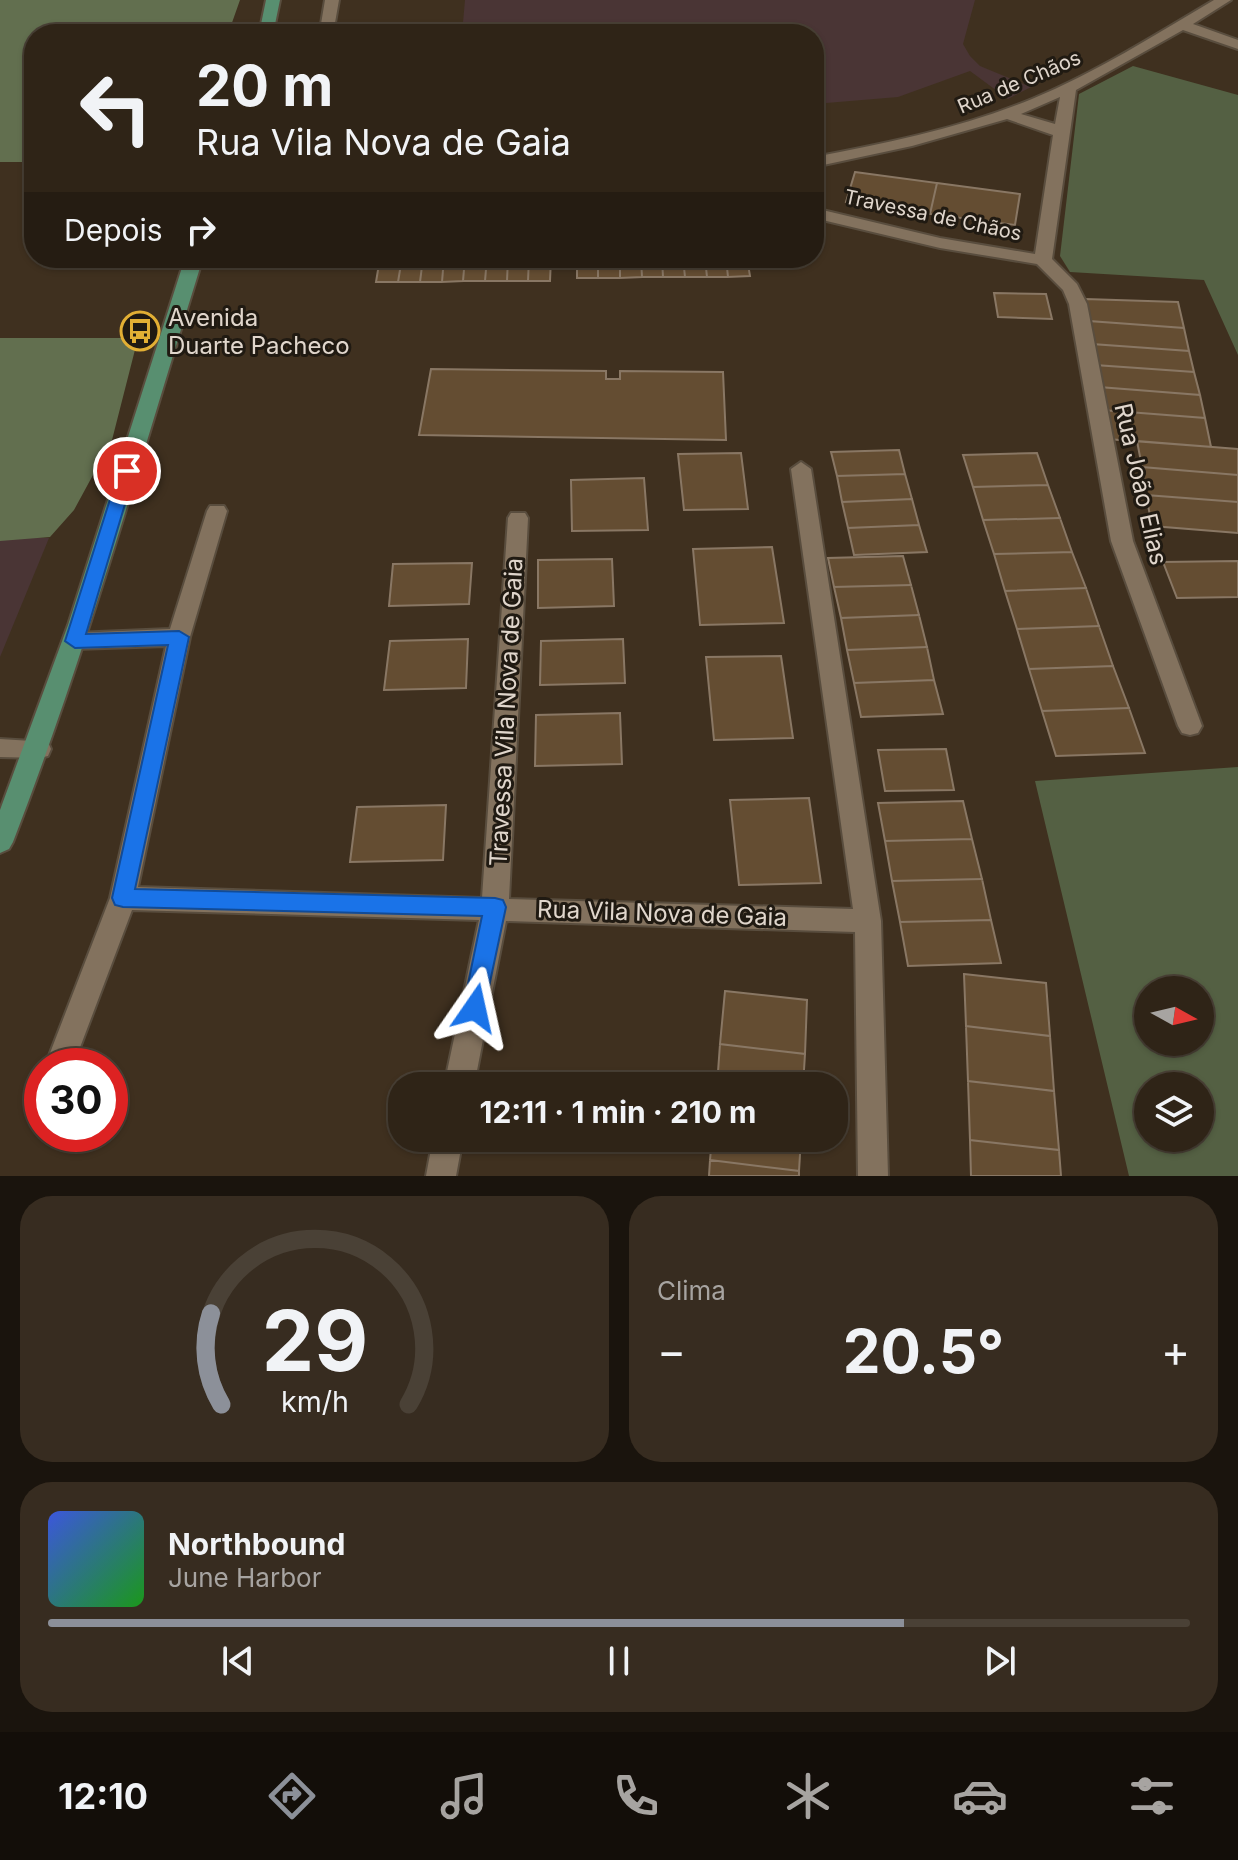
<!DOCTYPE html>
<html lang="pt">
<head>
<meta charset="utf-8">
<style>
	body { margin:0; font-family:Inter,sans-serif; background:#372c20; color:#f1f3f6; height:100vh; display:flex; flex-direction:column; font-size:30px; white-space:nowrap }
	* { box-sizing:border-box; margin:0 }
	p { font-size:26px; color:#a7a4a1 }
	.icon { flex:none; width:44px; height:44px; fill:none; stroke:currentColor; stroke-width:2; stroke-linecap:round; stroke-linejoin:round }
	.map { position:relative; height:1176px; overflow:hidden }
	.panel { display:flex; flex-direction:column; gap:20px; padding:20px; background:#1a140d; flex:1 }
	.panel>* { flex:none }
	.guide { position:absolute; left:24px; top:24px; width:800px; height:244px; border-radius:32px; box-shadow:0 2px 6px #0004,0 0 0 2px #4a4136; background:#2f2417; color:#f1f3f6; overflow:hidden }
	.needle { width:52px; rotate:98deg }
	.tools { position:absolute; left:1134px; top:976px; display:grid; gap:16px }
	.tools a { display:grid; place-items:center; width:80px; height:80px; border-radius:50%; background:#2f2417; box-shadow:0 2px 6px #0004,0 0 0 2px #4a4136; font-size:40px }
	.speed { position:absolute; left:24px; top:1048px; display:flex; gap:16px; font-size:40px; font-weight:700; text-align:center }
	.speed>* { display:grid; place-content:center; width:104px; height:104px; border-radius:50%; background:#2f2417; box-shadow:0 2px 6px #0004,0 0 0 2px #4a4136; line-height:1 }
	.speed .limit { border:12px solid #d22; background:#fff; color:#111 }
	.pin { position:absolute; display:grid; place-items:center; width:68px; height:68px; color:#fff; margin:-34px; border:4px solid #fff; border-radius:50%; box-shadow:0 2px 8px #0007 }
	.me { position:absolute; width:88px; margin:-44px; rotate:11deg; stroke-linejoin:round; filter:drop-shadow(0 0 6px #0008) }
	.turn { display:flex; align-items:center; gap:28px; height:168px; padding:0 40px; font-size:36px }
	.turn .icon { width:104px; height:104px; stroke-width:2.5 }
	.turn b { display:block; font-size:56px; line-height:68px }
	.then { display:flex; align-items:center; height:76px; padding:0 40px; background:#0003; gap:16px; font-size:30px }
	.big { font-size:60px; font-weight:700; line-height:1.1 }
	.panel .widget { flex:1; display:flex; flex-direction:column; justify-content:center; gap:12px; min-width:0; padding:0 28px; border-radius:32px; background:#372c20 }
	.panel .dial { align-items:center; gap:0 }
	.dial svg { height:208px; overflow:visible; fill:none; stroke:#4a4136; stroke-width:7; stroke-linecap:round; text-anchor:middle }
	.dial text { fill:#f1f3f6; stroke:none }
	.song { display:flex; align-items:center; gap:24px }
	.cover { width:96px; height:96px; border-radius:12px; background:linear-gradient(135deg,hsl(230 70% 55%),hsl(120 70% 35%)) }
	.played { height:8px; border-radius:4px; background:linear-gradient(90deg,#8c9099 75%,#4a4136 75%) }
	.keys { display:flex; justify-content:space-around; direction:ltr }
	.heat { display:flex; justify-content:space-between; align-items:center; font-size:44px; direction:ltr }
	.panel .tiles { flex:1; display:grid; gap:20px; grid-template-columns:1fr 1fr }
	.widget:last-child { grid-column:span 2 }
	.trip { position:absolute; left:388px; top:1072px; width:460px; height:80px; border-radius:32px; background:#2f2417; box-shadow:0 2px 6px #0004,0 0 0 2px #4a4136; font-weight:700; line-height:80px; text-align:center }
	.menu { display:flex; height:128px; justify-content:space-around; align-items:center; background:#130e09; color:#a7a4a1 }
	.menu .icon { width:56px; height:56px }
	.menu .selected { color:#8c9099 }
	.menu b { font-size:36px; color:#f1f3f6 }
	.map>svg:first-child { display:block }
</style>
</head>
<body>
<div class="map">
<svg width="1238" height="1176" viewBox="0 0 1238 1176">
	<rect width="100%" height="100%" fill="#3f301f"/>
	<!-- industrial -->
	<path fill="#4a3535" d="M465,0H975L963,44L970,56L980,66L1031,87L1008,99L970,71L898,97L814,104V34H462Z
		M0,537L49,538L0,657Z"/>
	<!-- green -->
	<path fill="#546043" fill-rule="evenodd" d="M1133,66L1238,95V355L1204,280L1070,272L1060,256L1079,94Z
		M1238,767V1176H1129L1035,781ZM1148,990H1200V1042H1148ZM1148,1086H1200V1138H1148Z"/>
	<!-- forest -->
	<path fill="#626f4f" d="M0,0H240L228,34H34V162H0Z
		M0,338H138L112,440L74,510L50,537L0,541Z"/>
	<!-- building -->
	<path fill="#644d32" stroke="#897764" stroke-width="2" d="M855,172L937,183L930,214L846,202Z
		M937,183L1020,194L1015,225L930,214Z
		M380,258H402L398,282H376Z
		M402,258H423L420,282H398Z
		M423,258H444L442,282H420Z
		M444,258H465L463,281L442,282Z
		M465,258H487L485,281H463Z
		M487,258H508L507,281H485Z
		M508,258H529L528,281H507Z
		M529,258H551L550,281H528Z
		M577,258H598V278H577Z
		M598,258H620V278H598Z
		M620,258H641L642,277L620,278Z
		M641,258H662L663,277H642Z
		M662,258H683L685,277H663Z
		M683,258H705L707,277H685Z
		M705,258H726L728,277H707Z
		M726,258H747L750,276L728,277Z
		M994,293L1046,294L1052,319L998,317Z
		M1085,299L1178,302L1184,328L1089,321Z
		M1089,321L1184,328L1189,351L1092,344Z
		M1092,344L1189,351L1194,372L1095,365Z
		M1095,365L1194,372L1200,395L1099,387Z
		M431,369L606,371V379H620V371L723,372L726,440L419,435Z
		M1099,387L1200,395L1205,418L1102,410Z
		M1102,410L1205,418L1211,447L1107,439Z
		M1137,441L1238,449V475L1142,467Z
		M899,450L905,474L837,476L831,452Z
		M741,453L748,509L684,510L678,454Z
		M1037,453L1048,485L973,487L963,455Z
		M1142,467L1238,475V502L1146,495Z
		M905,474L912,499L842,502L837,476Z
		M644,478L648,530L572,531L571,480Z
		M1048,485L1060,518L983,520L973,487Z
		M1146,495L1238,502V533L1152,526Z
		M912,499L919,525L848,528L842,502Z
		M1060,518L1072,552L994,554L983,520Z
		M919,525L927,552L854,555L848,528Z
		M772,547L784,623L700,625L693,549Z
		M1072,552L1086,588L1005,591L994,554Z
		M903,556L911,585L834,587L828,558Z
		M612,559L614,606L538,608V560Z
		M1238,561V597L1177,598L1163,562Z
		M472,563L469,604L389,606L393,564Z
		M911,585L919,615L841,618L834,587Z
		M1086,588L1099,626L1017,629L1005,591Z
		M919,615L927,647L847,650L841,618Z
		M1099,626L1113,666L1029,669L1017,629Z
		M468,639L466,688L384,690L390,641Z
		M623,639L625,683L540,685L541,641Z
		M927,647L934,680L854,683L847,650Z
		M781,656L793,738L714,740L706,657Z
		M1113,666L1129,708L1042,711L1029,669Z
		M934,680L943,714L861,717L854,683Z
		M1129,708L1145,753L1056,756L1042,711Z
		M620,713L622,764L535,766L536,715Z
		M946,749L954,790L885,791L878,750Z
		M809,798L821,883L739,885L730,800Z
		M963,801L972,839L885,841L878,803Z
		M446,805L443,860L350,862L357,807Z
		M972,839L982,879L892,881L885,841Z
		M982,879L991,920L900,922L892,881Z
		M991,920L1001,963L908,966L900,922Z
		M964,974L1046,983L1050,1036L966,1026Z
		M725,991L807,1000L805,1054L720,1044Z
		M966,1026L1050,1036L1054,1091L968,1081Z
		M720,1044L805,1054L803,1086H717Z
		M968,1081L1054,1091L1059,1150L970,1140Z
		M712,1138H801L799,1171L710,1160Z
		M970,1140L1059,1150L1061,1176H971Z
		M710,1160L799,1171V1176H709Z"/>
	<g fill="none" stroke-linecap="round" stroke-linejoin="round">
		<defs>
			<path id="minor" d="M325,0H339L333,34H266L260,30L267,26L321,24Z
				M1214,0H1231L1193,24L1238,40V49L1183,30L1076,90L1052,259L1077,284L1087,304L1133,541L1202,726L1198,733L1190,735L1182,733L1178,726L1111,541L1069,304L1063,290L1037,264L940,248L814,218V208L940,238L1035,254L1053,135L1007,119L912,146L814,167V157C888,143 962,128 1032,99C1095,73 1155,35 1214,0ZM1060,97L1055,124L1021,114Z
				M801,462L811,469L881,921L888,1176H858L855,932L506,921L474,1086H444L479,920L132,910L73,1066H45L110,898L166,646L75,649L67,647L64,641L67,635L75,633L170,629L207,511L210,506H224L227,511L190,637L138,887L482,898L508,518L511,513H525L528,518L509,899L853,909L791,469Z
				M0,739L48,742L51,749L48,756L39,758L0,757Z
				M433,1138H463L456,1176H426Z"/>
			<path id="primary" d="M266,0H280L273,34H259Z
				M185,258H203C142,454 87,651 13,842L9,849L0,853V810L68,625Z"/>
		</defs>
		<!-- minor casing -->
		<use href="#minor" stroke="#594d3e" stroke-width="4"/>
		<!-- primary casing -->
		<use href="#primary" stroke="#594d3e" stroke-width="4"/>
		<!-- minor -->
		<use href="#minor" fill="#83725e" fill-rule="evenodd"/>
		<!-- primary -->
		<use href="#primary" fill="#588f70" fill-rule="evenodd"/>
	</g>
	<!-- route -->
	<path fill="#1a73e8" stroke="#114b97" stroke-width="2" d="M127,465L135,471L86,634L179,631L189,637L135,889L495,898L503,900L506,907L483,1015L475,1018L467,1015L463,1008L482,916L123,907L115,905L112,898L168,645L75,648L65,641L119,471Z"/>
	<!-- icons -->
	<defs>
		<symbol id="bus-ring" viewBox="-11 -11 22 22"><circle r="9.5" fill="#201a12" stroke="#e2af34" stroke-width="1.5"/><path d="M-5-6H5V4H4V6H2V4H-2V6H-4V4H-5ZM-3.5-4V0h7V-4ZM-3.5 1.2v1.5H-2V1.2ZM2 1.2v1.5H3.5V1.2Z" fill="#e2af34"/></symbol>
	</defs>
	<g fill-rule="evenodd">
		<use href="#bus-ring" x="118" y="309" width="44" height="44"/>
	</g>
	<g text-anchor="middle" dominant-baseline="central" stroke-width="6" stroke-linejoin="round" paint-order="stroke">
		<!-- far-street labels -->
		<g font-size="20" fill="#e0d6cc" stroke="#201a12">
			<text transform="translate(1019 82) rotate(-23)">Rua de Chãos</text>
			<text transform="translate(933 215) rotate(12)">Travessa de Chãos</text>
		</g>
		<!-- poi labels -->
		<g font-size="24" fill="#e0d6cc" stroke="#201a12" text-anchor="start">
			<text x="168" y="317">Avenida<tspan x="168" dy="28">Duarte Pacheco</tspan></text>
		</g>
		<!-- street labels -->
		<g font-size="24" fill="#e0d6cc" stroke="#201a12">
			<text transform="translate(1141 484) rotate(77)">Rua João Elias</text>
			<text transform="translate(506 712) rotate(-87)">Travessa Vila Nova de Gaia</text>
			<text transform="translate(662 913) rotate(2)">Rua Vila Nova de Gaia</text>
		</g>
	</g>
</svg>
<div class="tools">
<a><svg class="needle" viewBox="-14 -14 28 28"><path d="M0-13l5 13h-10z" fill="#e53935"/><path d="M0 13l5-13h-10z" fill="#a7a4a1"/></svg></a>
<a><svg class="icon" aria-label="layers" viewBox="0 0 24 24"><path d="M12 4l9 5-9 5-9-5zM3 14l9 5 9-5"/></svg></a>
</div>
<div class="speed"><div class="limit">30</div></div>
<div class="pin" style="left:127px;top:471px;background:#d93025"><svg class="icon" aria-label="arrive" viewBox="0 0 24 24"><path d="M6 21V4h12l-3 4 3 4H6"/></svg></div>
<svg class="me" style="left:475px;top:1008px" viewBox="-20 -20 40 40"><path d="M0-17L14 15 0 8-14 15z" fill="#1a73e8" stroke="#fff" stroke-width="4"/></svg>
<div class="trip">12:11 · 1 min · 210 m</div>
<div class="guide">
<div class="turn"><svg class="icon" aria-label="left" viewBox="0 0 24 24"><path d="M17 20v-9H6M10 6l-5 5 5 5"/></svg><div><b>20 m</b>Rua Vila Nova de Gaia</div></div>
<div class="then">Depois<svg class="icon" aria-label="right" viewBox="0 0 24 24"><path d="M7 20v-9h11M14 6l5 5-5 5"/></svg></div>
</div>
</div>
<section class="panel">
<div class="tiles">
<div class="widget dial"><svg viewBox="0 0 100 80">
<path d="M14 69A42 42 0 1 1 86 69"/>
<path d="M14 69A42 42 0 0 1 10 34" stroke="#8c9099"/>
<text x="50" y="56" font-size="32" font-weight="700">29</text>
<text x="50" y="72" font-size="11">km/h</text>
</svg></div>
<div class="widget"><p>Clima</p>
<div class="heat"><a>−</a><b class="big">20.5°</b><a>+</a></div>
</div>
<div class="widget">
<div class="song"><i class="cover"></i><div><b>Northbound</b><p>June Harbor</p></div></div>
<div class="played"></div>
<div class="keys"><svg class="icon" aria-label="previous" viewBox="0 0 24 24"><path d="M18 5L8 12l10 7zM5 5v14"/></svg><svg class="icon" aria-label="pause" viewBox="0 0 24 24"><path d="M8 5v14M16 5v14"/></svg><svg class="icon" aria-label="next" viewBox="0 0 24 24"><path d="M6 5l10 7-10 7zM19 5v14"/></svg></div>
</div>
</div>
</section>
<nav class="menu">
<b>12:10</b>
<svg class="icon selected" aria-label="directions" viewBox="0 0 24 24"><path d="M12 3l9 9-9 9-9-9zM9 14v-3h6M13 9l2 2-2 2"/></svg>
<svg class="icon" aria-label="music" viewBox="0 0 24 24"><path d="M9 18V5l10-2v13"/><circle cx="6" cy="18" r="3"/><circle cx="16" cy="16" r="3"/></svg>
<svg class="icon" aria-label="phone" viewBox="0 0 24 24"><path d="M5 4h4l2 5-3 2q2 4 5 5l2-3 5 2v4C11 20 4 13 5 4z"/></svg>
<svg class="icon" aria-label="climate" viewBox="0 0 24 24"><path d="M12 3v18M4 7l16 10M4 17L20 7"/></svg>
<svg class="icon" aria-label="car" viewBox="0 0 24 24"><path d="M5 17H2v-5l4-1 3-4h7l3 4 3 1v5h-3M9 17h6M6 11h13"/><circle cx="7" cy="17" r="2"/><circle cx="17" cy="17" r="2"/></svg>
<svg class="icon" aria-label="filters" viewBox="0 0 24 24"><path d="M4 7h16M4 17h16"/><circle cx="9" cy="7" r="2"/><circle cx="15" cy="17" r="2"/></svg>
</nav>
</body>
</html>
